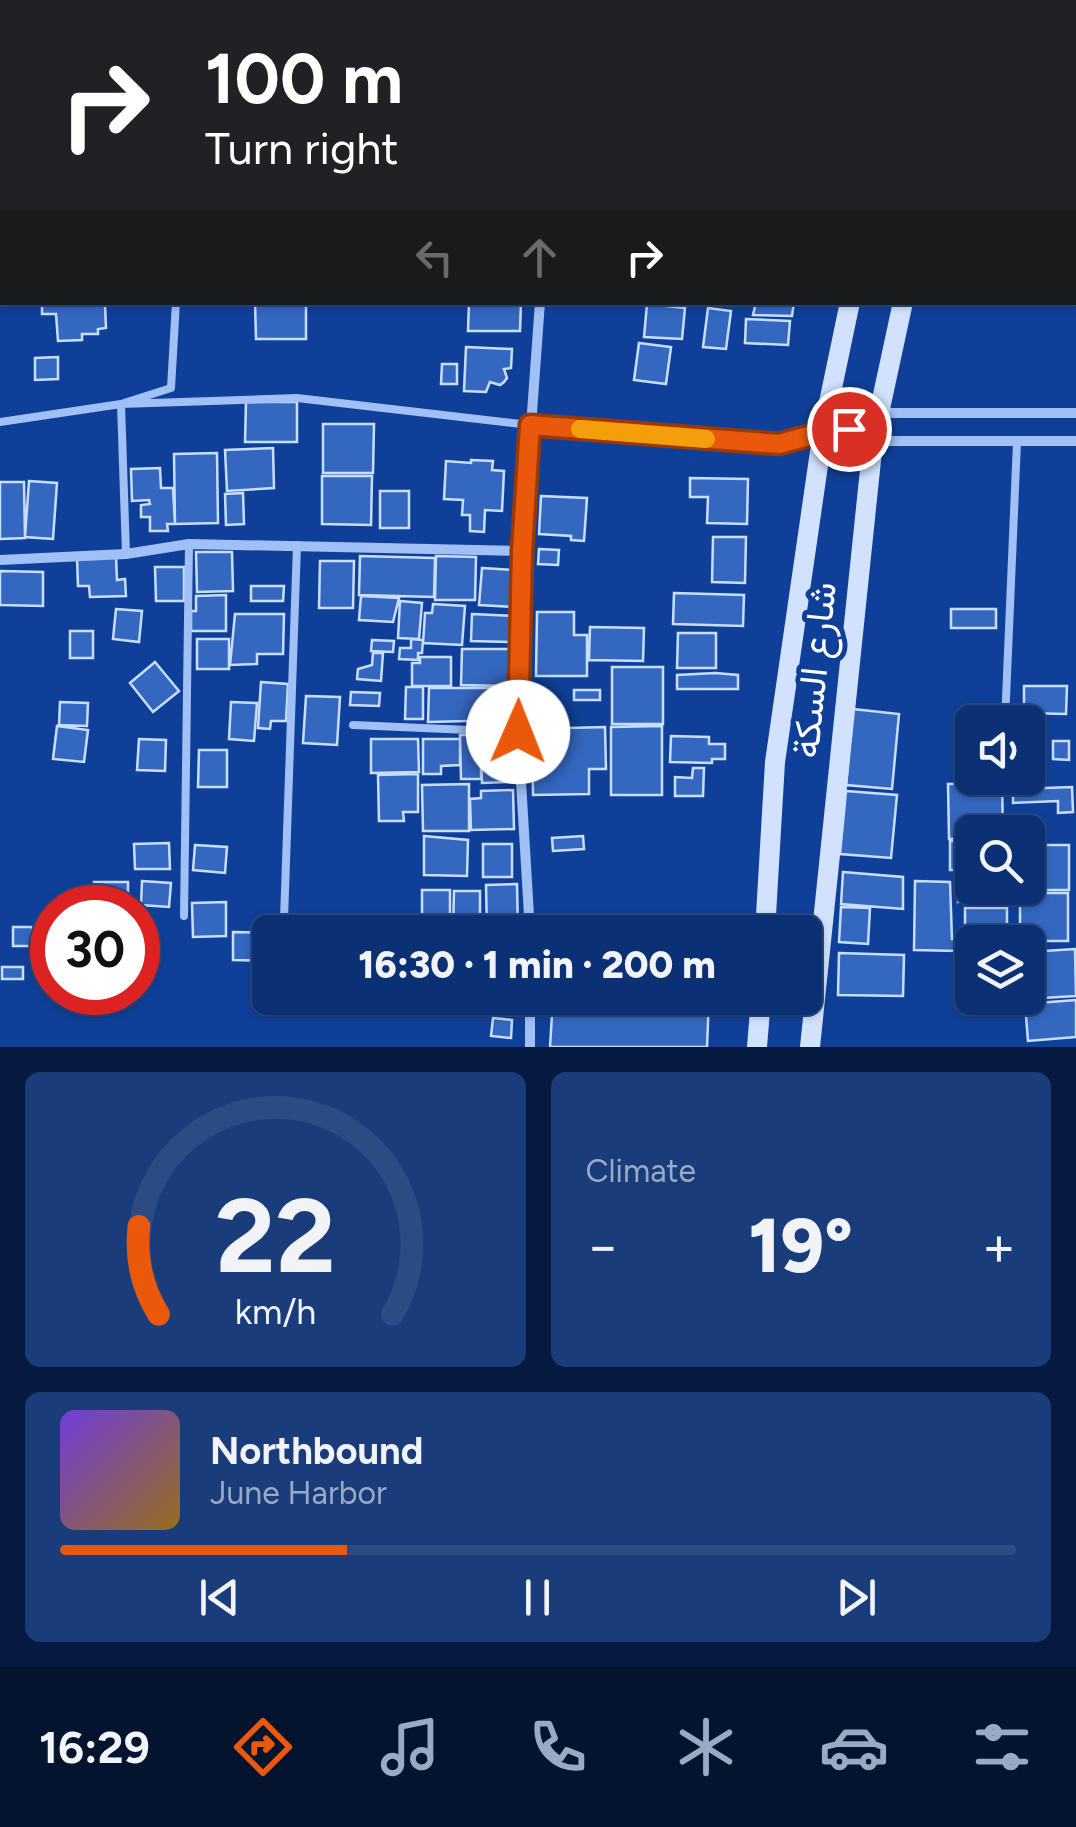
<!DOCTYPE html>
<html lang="en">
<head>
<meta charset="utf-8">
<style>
	body { margin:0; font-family:Figtree,Vazirmatn,sans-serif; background:#193c7b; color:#f1f3f6; height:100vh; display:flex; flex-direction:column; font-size:38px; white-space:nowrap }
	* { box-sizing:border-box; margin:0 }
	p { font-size:32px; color:#9aa9c4 }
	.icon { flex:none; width:55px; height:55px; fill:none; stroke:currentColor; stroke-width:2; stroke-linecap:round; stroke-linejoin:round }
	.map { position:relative; height:1047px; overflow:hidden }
	.drawer { display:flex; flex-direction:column; gap:25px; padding:25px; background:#061a3f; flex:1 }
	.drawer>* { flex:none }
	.hud { position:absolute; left:0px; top:0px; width:1078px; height:305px; box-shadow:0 2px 8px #0004,0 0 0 2px #2b4b85; background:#202124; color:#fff; overflow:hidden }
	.fabs { position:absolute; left:955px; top:705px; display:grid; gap:20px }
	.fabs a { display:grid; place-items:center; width:90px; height:90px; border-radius:15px; background:#0b3073; box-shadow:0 2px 8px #0004,0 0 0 2px #2b4b85; font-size:50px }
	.speed { position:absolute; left:30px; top:885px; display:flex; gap:20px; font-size:50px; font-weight:700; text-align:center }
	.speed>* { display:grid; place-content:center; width:130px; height:130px; border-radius:50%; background:#0b3073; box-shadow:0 2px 8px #0004,0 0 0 2px #2b4b85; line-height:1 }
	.speed .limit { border:15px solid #d22; background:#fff; color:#111 }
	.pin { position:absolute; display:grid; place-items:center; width:85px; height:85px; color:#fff; margin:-42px; border:5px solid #fff; border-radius:50%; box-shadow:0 2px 10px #0007 }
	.me { position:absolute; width:110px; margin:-55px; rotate:1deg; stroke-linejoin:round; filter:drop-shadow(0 0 8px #0008) }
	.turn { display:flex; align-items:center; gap:35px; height:210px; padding:0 40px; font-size:45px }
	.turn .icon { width:130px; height:130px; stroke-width:2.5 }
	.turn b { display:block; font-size:70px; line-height:85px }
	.lanes { display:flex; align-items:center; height:95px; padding:0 40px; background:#0003; justify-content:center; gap:50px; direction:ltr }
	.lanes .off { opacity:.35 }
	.big { font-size:75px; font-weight:800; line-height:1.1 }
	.drawer .card { flex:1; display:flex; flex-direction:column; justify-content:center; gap:15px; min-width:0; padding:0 35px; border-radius:15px; background:#193c7b }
	.drawer .dial { align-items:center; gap:0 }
	.dial svg { height:260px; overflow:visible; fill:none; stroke:#2b4b85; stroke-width:7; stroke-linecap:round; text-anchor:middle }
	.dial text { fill:#f1f3f6; stroke:none }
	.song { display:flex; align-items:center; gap:30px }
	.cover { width:120px; height:120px; border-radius:15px; background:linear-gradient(135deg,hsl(260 70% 55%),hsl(40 70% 35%)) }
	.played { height:10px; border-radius:5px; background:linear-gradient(90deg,#ea580c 30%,#2b4b85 30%) }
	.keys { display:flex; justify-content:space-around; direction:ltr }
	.heat { display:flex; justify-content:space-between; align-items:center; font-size:55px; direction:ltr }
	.drawer .tiles { flex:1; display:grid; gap:25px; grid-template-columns:1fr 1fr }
	.card:last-child { grid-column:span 2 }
	.trip { position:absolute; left:252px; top:915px; width:570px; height:100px; border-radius:15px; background:#0b3073; box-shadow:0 2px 8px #0004,0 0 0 2px #2b4b85; font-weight:800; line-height:100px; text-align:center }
	.dock { display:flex; height:160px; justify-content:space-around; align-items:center; background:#04132e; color:#9aa9c4 }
	.dock .icon { width:70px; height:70px }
	.dock .current { color:#ea580c }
	.dock b { font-size:45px; color:#f1f3f6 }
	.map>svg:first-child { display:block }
</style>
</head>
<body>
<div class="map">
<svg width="1076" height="1047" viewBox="0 0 1076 1047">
	<rect width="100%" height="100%" fill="#0f4099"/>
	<!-- building -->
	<path fill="#3467c0" stroke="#c9ddfe" stroke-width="2.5" d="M42,302L105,305L106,328L98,329V334H82V340L58,341L56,314H42Z
		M255,302H306V339H256Z
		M469,302H521L520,331H468Z
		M756,302H794L792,316L753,315Z
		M647,304L685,308L682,339L644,337Z
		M708,308L731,311L726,349L703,347Z
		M746,319L790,321L788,345L745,343Z
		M639,343L671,347L666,384L634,380Z
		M466,347L512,349L511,368L504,369L507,378L504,382L500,385L490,382L486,392L464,391Z
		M58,357V379L35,380V358Z
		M442,364H457V384H441Z
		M246,402H297V442H245Z
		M323,424H374L373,473H323Z
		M273,448L274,488L227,491L225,450Z
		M217,453L218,523L175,524L174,454Z
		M471,460L493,461L492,470L504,471L502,511L485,510L484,532L470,531V515H462L463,500L444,499L446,461L471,463Z
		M160,468L161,488H173L175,524H167L168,531H150V517H141V505L150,504L149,500L132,501L131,469Z
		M322,476H372L371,525L322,524Z
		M690,478L748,479L747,524L707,523L708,497H690Z
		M29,481L57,483L53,539L25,537Z
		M0,482H24L25,538L0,539Z
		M380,491H409V528H380Z
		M243,493L244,524L226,525L225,494Z
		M541,496L587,498L584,541L571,540V536L539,534Z
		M713,537H746L745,583L712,582Z
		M539,549L559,550L558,565L538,564Z
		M196,552H232L233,591L197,592Z
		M360,556L435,558L434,597L359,595Z
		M436,556L476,557L475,600H435Z
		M116,557L117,580L125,579L126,596L90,597L89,586H78L77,558Z
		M320,561H354L353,608H319Z
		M155,567H184V601H156Z
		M482,568L516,570L513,607L479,605Z
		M0,571L43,572V606L0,605Z
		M251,586H284L283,601H251Z
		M674,593L744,595L743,626L673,624Z
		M226,595V631H191V611H196V596Z
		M361,596L399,598L393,622L359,620Z
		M400,601L422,603L419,639L398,638Z
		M433,604L465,606L462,645L423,643L425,613H432Z
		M116,609L142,611L139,642L113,639Z
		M951,609H996V628H951Z
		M537,612H574V635H587V676H536Z
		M235,614H284L283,654H257V664L230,665Z
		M472,614L514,616L513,642L471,641Z
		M590,627L644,628L643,661L589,660Z
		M70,631H93V658H70Z
		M678,633H716V668H677Z
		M197,639H229V669H197Z
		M411,639L423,640L422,653H418V660L399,659L400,648H411Z
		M372,640L394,641L393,652L371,651Z
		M462,649H510V686L461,685Z
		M373,653H383L381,681L357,679L358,669L372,665Z
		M420,657H451V686H412V663H420Z
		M155,662L179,691L153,712L130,683Z
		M612,667H663V724H612Z
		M715,673L738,675V689H677V675Z
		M261,682L288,684L286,721H271L270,729L258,728Z
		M1024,686H1067L1066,714L1024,713Z
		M406,687H423V719H405Z
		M429,688H511L510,720L428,722Z
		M574,690H600V700H574Z
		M351,692L380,693L379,706L350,705Z
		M306,696L340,697L337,745L303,743Z
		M60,702L88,703L87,726L59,725Z
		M231,702L257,703L254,741L229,739Z
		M853,709L899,714L892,789L846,785Z
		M57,726L88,730L84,762L53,759Z
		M662,726V795H611V727Z
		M605,727L606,769H589V794L533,795L532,729Z
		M511,734L513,782L482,783L481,735Z
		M460,735H481V779H461Z
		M671,736L709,737V744H725V759H712V763L670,762Z
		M139,739L166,740L165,771L137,770Z
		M371,739H418L419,772L371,773Z
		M423,739H460V765L441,766V774H423Z
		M1053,741H1069V760L1053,759Z
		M199,750H227V787H198Z
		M693,768H704L703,796H675V777L692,778Z
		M418,774V812H403L404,821H379L378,775Z
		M1002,783L1003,832H972V838L949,839L948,784Z
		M469,784V831H423L422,785Z
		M1072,787L1073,812L1058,813V801L1013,803V789Z
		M513,790L514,829L471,830L470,799L481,798V791Z
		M846,791L897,795L891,858L840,854Z
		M424,836L468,840L467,876L424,875Z
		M583,836L584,849L553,851L552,838Z
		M950,841H972V870H950Z
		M169,843L170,869H135L134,844Z
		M483,844H512V877H483Z
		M195,845L227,847L225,873L193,870Z
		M1028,845H1069V890H1019L1028,888Z
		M843,872L903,877V909L841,904Z
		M972,873V888H1003V901L958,902V874Z
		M142,881L171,883L169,907L141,905Z
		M915,881L950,882L952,939H958V951L914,950Z
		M94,882H128V907H94Z
		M517,884L518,932H487L486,885Z
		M422,890H450V930L422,931Z
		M454,891H480V929H453Z
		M1020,893H1068V941H1020Z
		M226,902V936L193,937L192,903Z
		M841,907L870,908L868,944L839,942Z
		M965,908H1007V941H965Z
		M13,927H32V946H13Z
		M233,932L270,933V961L233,960Z
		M1075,949L1076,996L1026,999L1028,952Z
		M839,953L904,955L903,996L838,995Z
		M2,967H23V979H2Z
		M495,998H518L517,1015L494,1013Z
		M553,998H709L707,1047H550Z
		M1076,1000V1037L1028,1041L1025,1004Z
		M493,1018L512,1020L511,1038L491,1036Z"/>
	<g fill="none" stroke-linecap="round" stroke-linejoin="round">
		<!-- lane -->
		<path stroke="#a1c0f5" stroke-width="8" d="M0,422L121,404L297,398L530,425L779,445L823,431L849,429
			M126,554L121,404L171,388L176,302
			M1005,722L1017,442
			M353,725L518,732
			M1003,789V778
			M184,916L189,544
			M284,919L297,545"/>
		<!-- street -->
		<path stroke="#a1c0f5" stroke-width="10" d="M568,2L569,0
			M849,429L879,413H1076
			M849,429L873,441H1076
			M0,560L126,554L189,544L522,551
			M530,932L518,732L522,551L540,302
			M530,998V1047"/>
		<!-- secondary -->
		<path stroke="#d1e1fe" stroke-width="20" d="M915,2V0
			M968,2L969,0
			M765,932L775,762L823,431L850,302
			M757,1047L761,998
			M810,1047L873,441L903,302"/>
	</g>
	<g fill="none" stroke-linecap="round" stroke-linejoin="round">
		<defs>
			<path id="route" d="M518,732L522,551L530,425L779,444L823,432L849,429"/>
		</defs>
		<!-- route casing -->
		<use href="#route" stroke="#983908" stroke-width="25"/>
		<!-- route -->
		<use href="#route" stroke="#ea580c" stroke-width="18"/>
		<!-- slow -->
		<path stroke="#f59e0b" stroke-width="18" d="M580,429L706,439"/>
	</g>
	<g text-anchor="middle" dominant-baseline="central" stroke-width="10" stroke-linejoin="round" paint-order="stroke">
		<!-- street labels -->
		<g font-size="38" fill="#fff" stroke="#0f4099">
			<text transform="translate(814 670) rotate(-84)">شارع السكة</text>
		</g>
	</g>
</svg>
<div class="fabs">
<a><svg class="icon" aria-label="sound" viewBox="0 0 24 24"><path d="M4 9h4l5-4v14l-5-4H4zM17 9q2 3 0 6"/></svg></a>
<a><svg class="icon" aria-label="search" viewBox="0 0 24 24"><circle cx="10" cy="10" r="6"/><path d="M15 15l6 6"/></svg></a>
<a><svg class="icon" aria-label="layers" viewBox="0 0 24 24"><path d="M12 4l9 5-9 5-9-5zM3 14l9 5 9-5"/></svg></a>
</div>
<div class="speed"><div class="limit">30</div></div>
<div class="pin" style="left:849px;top:429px;background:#d93025"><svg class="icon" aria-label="arrive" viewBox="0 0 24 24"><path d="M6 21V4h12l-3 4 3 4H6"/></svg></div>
<svg class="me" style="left:518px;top:732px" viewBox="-20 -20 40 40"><circle r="19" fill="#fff"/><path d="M0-13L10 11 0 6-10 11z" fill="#ea580c"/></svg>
<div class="trip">16:30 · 1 min · 200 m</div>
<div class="hud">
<div class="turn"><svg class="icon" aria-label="right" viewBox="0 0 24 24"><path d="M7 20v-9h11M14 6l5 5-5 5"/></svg><div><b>100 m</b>Turn right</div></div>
<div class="lanes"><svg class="icon off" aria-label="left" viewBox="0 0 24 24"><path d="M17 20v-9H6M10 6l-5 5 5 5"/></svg><svg class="icon off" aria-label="ahead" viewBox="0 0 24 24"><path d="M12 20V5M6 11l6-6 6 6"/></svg><svg class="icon" aria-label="right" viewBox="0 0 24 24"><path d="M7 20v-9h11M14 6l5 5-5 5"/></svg></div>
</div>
</div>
<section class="drawer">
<div class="tiles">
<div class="card dial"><svg viewBox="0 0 100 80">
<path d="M14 69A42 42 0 1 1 86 69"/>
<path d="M14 69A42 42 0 0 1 8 42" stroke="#ea580c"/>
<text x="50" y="56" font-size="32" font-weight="700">22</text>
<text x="50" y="72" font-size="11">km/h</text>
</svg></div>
<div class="card"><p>Climate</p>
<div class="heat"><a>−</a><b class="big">19°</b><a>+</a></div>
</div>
<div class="card">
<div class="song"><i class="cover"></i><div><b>Northbound</b><p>June Harbor</p></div></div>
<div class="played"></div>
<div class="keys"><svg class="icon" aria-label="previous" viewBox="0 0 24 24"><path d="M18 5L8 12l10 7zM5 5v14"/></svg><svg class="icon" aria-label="pause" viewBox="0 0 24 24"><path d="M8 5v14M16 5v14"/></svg><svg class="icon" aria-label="next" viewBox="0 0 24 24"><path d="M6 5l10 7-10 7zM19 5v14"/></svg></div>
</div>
</div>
</section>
<nav class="dock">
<b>16:29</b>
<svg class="icon current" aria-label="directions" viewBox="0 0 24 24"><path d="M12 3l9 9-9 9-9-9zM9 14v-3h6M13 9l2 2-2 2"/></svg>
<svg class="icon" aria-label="music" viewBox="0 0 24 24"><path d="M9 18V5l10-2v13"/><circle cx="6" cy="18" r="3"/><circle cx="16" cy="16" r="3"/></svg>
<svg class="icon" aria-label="phone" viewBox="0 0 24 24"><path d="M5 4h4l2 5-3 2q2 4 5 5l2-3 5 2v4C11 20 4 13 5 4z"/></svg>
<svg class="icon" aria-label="climate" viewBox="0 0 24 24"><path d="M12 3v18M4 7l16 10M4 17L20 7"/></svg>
<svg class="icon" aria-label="car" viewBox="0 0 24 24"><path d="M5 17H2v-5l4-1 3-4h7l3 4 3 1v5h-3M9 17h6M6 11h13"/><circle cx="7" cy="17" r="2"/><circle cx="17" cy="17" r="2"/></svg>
<svg class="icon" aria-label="filters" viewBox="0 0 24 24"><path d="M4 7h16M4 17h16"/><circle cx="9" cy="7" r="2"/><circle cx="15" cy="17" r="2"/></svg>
</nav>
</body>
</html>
